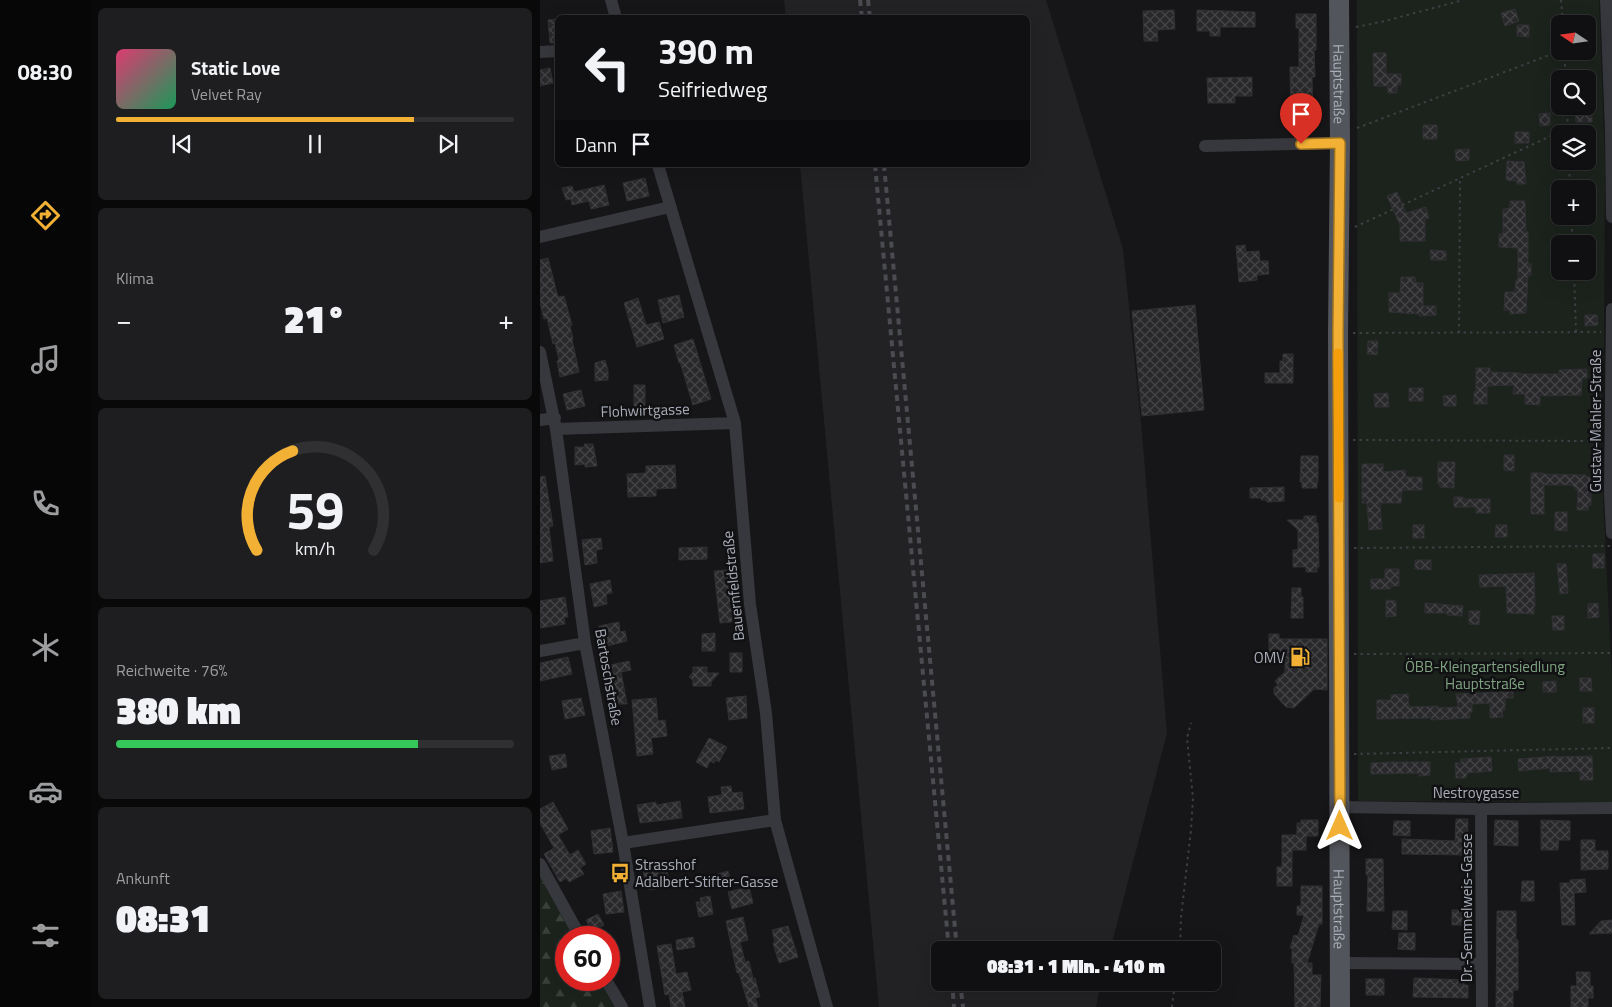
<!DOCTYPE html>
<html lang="de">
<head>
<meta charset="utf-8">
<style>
	body { margin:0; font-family:"Titillium Web",sans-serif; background:#1e1e20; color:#f1f3f6; height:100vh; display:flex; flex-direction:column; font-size:19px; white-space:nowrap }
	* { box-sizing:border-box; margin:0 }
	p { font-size:16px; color:#9c9d9f }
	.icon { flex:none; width:28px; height:28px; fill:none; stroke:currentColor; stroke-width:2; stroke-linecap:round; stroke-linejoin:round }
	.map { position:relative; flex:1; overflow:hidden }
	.sheet { display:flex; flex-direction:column; gap:8px; padding:8px; background:#09090a; width:450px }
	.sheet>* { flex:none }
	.top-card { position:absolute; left:15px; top:15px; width:475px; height:152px; border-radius:8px; box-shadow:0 5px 20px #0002,0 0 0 1px #303032; background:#101012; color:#f1f3f6; overflow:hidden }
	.needle { width:32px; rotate:283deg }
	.buttons { position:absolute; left:1011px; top:15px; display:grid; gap:10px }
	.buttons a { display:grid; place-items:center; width:45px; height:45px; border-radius:8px; background:#101012; box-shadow:0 5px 20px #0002,0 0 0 1px #303032; font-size:25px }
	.speed { position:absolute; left:15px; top:926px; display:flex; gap:10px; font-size:25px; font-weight:700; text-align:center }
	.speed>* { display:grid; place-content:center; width:65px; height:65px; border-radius:50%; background:#101012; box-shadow:0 5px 20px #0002,0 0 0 1px #303032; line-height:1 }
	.speed .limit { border:8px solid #d22; background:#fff; color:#111 }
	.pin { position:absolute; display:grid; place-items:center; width:42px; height:42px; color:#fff; margin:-51px -21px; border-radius:50% 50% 50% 0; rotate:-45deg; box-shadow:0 0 5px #0007 }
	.pin .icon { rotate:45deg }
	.me { position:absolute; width:55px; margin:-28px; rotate:0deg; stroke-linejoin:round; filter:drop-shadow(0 0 4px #0008) }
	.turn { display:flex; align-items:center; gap:18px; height:105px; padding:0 20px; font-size:22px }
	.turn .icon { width:65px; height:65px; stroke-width:2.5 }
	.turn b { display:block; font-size:35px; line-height:42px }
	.then { display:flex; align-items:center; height:48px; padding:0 20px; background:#0003; gap:10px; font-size:19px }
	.big { font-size:38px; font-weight:800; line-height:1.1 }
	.sheet .tile { flex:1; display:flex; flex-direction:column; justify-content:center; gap:8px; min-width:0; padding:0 18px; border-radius:8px; background:#1e1e20 }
	.sheet .dial { align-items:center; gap:0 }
	.dial svg { height:130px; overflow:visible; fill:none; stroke:#303032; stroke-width:7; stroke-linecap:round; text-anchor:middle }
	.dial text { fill:#f1f3f6; stroke:none }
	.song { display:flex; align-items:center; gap:15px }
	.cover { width:60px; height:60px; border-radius:8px; background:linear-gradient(135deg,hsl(340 70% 55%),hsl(150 70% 35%)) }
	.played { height:5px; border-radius:2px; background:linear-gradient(90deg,#f2b134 75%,#303032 75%) }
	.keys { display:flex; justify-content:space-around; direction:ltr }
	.heat { display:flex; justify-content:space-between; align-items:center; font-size:28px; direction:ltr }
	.charge { height:8px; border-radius:4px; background:linear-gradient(90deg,#34c759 76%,#303032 0) }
	.trip { position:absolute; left:391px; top:941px; width:290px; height:50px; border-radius:8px; background:#101012; box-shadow:0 5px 20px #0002,0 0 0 1px #303032; font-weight:800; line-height:50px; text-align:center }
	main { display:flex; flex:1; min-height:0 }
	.tab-bar { display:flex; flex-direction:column; width:90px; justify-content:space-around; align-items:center; background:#060607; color:#9c9d9f }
	.tab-bar .icon { width:35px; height:35px }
	.tab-bar .on { color:#f2b134 }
	.tab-bar b { font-size:22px; color:#f1f3f6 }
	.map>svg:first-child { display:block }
</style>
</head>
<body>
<main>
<nav class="tab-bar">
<b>08:30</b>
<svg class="icon on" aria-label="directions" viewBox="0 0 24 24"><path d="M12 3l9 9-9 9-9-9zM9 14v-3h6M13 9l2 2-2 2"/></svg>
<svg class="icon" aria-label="music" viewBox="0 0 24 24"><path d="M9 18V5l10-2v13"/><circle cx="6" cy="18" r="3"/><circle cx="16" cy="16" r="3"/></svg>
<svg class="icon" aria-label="phone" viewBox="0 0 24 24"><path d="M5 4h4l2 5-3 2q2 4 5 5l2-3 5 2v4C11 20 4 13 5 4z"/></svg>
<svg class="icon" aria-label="climate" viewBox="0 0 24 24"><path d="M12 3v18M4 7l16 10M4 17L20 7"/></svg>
<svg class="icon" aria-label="car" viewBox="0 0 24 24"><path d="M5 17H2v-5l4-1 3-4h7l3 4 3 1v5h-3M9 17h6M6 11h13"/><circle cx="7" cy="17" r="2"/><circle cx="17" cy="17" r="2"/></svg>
<svg class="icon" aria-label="filters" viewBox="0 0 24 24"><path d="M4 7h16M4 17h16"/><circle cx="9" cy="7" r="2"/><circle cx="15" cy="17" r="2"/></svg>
</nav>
<section class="sheet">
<div class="tile">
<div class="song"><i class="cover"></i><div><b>Static Love</b><p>Velvet Ray</p></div></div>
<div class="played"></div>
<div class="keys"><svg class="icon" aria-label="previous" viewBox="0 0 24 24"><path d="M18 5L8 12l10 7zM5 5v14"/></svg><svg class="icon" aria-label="pause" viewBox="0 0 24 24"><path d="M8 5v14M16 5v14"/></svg><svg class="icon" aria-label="next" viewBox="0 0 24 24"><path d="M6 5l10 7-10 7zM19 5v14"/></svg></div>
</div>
<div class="tile"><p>Klima</p>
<div class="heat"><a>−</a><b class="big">21°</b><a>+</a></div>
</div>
<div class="tile dial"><svg viewBox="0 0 100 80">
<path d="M14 69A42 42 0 1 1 86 69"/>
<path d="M14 69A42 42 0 0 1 36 8" stroke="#f2b134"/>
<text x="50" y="56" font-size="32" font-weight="700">59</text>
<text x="50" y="72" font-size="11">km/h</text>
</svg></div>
<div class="tile"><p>Reichweite · 76%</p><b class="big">380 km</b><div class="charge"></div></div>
<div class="tile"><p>Ankunft</p><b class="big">08:31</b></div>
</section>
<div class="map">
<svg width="1072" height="1007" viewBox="0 0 1072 1007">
	<defs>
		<pattern id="forest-firs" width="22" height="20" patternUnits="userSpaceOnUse" patternTransform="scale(1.25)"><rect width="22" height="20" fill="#1c231d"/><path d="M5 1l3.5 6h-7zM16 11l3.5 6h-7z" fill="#3a403c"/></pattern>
		<pattern id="building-cross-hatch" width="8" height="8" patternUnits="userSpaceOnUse" patternTransform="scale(1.25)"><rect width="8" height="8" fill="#29292c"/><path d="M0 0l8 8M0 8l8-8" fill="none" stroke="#454548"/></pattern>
	</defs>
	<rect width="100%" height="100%" fill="#161618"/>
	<!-- built -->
	<path fill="#222225" d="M244,0H506L583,249L601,422L627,733L570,950H400V982L561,983L556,1007H339L260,165H488V18L246,17Z"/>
	<!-- forest -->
	<path fill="url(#forest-firs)" d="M0,873L36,937L26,938V980H60L76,1007H0Z"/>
	<!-- garden -->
	<path fill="#1c231d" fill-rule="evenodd" d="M817,0H1059L1065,162L1064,351L1060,433L1072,681V802L818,801ZM1020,24H1048V51H1020ZM1020,79H1048V106H1020ZM1020,134H1048V161H1020ZM1020,189H1048V216H1020ZM1020,244H1048V271H1020Z"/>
	<!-- building -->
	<path fill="url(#building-cross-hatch)" stroke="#303034" d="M975,9L979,21L965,26L961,13Z
		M634,10L635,29L617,30L618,41H604L603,11Z
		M657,10L715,12V27H680V36H670V31H657Z
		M756,14H776V50H774L775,77H772L773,122H751L750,67H759V28H756Z
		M18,19V43H10L8,20Z
		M977,25H989V37L977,36Z
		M833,53H846V74H861V85H857V93H848V86H834Z
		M10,68L13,83L0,86V70Z
		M712,77V96H695V103H668L667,78Z
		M1035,106H1052V122H1036Z
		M1010,113V125L1000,126L999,114Z
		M883,125H897V139H883Z
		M975,132H989V143H975Z
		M929,149V160L916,161L915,150Z
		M967,161L984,162L986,184H977V181L966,180Z
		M105,178L109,196L87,201L83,183Z
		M64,185L69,205L51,209L49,201L32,205L31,199L26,200L22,188L32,186L34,192Z
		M857,192L866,213L886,207L889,218L885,219V241H860V225L847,196Z
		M970,201H985L986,232H988V264H991V275H988L986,313L970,314V310H964L965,292H975L976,280H978V248L959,247V234H963V209L970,208Z
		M705,245L706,252L719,251L720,261H728L729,274L717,275V280L699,282L696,246Z
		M890,250L906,251V260H891Z
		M8,258L18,297L24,296L32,325L30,326L33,339H32L39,372L20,377L17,361L19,360L15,343L13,344L7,318L4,319L0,303V260Z
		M861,277H875L876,283H883V306H896V315L879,316V314L849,312V293H860Z
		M139,295L144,317L123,323L118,300Z
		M98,298L106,325L119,322L124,339L97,347L84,303Z
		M655,305L664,410L602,416L592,311Z
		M1045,315H1057L1058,325L1045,326Z
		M153,339L171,399L153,405L140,362L139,363L134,345Z
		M828,341H838L837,355L827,354Z
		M743,354H753V383H725V373H740V361H743Z
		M65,360L68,370V380L55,381V363Z
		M936,368H950V372L980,373V374H1019V370L1047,369V378H1042L1041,395L1000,396V405L985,404V394H973L974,385L947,386V404H934V392L936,391Z
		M94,385H105V410H94Z
		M869,388H883V401H869Z
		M41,390L45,406L27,410L23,394Z
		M848,393L849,407H835L834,394Z
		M916,395V406H904L903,396Z
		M44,444H53L57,466L45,467V464L35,465V447H45Z
		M964,455H974V471L964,470Z
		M761,456H778V482H777V488H762V482H760Z
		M898,462H915L914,488L900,487V484H898Z
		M822,464H843V472L865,470L866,477H882V490H862L861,503H840L842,529L829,530L827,503H822Z
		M135,465L136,488L116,489V496L88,497L87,474L106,473V466Z
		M991,473H1003V474L1046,475L1045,477H1051V505H1048V510H1037L1038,491L1032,485H1004V514H991Z
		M5,476L13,526L9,527L13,561L0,563V477Z
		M744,487V501L727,502L726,500H721V498H710V488Z
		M914,497H923V499H950V513H936V507H914Z
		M1015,512H1027V531L1015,530Z
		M764,516H776V523H778L779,567H777V572H766V567H753V550H758V530L747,520H764Z
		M873,525H884V538H873Z
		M956,525H967V537H955Z
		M61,538L62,549L56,550L57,563L45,565L42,540Z
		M167,547V559L139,560V548Z
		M1053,554H1064V568H1053Z
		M875,560H891V570L875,569Z
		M1017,564H1026L1028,593L1020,594Z
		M198,569L200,593H198L201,621L180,623L174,571Z
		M845,569H859V586H851L850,589H831V579H845Z
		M994,573L995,606H994V614L967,613L966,586L940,587L939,575Z
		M70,580L72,593L66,594L67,604L54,607L50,584Z
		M752,588H761V597H763V618H751Z
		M25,597L28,617H24L25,624L0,628V601Z
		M846,600L856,601V616L846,617Z
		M885,603L923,606L922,616L907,615V613H885Z
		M1058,603L1059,617L1048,618V604Z
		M929,611H940L939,625L929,624Z
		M1012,616H1024V630H1013Z
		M79,622L80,632L85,631L87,641L63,647L59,626Z
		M175,633V651H162V634Z
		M729,634H739V639H787V690L774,689L754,708L746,707L734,694V688L738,685L735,681L745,672V657L729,658Z
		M190,653H202V672H190Z
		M28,657L32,674L0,681V663Z
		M89,661L91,670L81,672L87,704H72L66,666Z
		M153,667H167V673H179L171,682V686H153V680L149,677L153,672Z
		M1040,678H1051L1052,691H1040Z
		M973,680V698H965V710H962L963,717L950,718V703L932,704V712H929L930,718L891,720V718L837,719V700H851V695L868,694L869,707L898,706V708L918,707L916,694L964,692L963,681Z
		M1016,681V692H1003V682Z
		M206,696L207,718L189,720L186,698Z
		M41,698L45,715L25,719L22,701Z
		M116,698L118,721L125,720L127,736L111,738L113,754L97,756L92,700Z
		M1043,708H1054V723H1043Z
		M169,738L187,747L179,762L176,760L174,763L170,761L167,768L156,762Z
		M25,754L27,767L12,770L9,756Z
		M1016,756V757L1052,756L1053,780H1040V771L1010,772V768L979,771L978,759Z
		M951,757L952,771L927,773L926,778H916L915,763H921V759Z
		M851,762H890V775L879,776V773L831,774V763Z
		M191,786L192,793L202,792L204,809L170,813L168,797L182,795L181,787Z
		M140,801L142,818L100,823L97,805L116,802V805Z
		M13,802L28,829L18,835L30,855L38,850L46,864L40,868L44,874L29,882L26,878L20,882L4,854L14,848L0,823V809Z
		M916,819H928L927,855L862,854V839L915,841Z
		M761,820H778V836H766V850H752V886H737V867H742V835H757V823H761Z
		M955,820L978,821V846L954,845Z
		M1001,820L1030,821V840H1019L1018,850H1001Z
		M854,821H870V836L853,835Z
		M70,828L73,852L54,854L51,831Z
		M1041,840H1055V851H1068V869L1041,870Z
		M826,859H843L844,911H827L828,875H826Z
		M126,865L129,887L109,890L108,882L105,883L103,868Z
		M188,871L191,882L177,885L174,875Z
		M1045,879L1046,892L1034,893L1035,925H1022L1020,883H1030V880Z
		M982,881H994V901H981Z
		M761,886H782V924H779L767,963H772V975H781L780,1007H755L754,963H752V948H750L754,935L758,936L764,915H757V906H761Z
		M209,887L213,903L192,909L188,892Z
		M81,891L84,912L66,914L63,894Z
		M170,896L173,914L159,917L156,902H161L160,898Z
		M912,910H926V925H912Z
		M853,911H867V930L852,929Z
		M957,911H976V940H978V990H973V1007H956Z
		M58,914L64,925L52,931L46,920Z
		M203,917L208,940L200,942L205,962L209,961L213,979L215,978L220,997L215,998L218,1007H209L199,973H197L186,921Z
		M1072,920V933L1049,934L1061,921Z
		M248,926L258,957L239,963L233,943L235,942L232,930Z
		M859,933H875V950L858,949Z
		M153,937L155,947L137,950L136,940Z
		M131,944L136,974L147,972L151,990L142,992L145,1007H131L129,994L125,995L117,946Z
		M1036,972H1050V986H1053V998H1048V1007H1031V986H1037Z
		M874,978L925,980L924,985H928V998L873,997Z
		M826,979H844V995H826Z"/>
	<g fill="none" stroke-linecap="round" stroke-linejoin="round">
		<!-- path -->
		<path stroke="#3d3f44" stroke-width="2" stroke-dasharray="2.5 4" stroke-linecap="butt" d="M1021,0L1023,24
			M816,27L845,21L923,0
			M1024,51L1026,79
			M1027,106L1028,134
			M817,128L1020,51
			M1048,157H1060
			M1029,161L1030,189
			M1031,216L1033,244
			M815,227L1028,128
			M1034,271L1036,332
			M813,333L1061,332
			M919,333L920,178
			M813,440L1058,441
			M814,548L1072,546
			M814,654L1072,653
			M814,754L1072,748
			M640,950L641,917L651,830L653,798L647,738L651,723
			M632,1007L635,982"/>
		<!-- minor -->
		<path stroke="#37383d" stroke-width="12" d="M71,0L76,18
			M1066,0L1071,132L1072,217
			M0,52L18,51
			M665,146L800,143
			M118,165L195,423L210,604L226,713L235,820L287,1007
			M0,237L130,207
			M1072,309L1070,494L1072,533
			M0,352L16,429L45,643L83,843L110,1007
			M0,420L15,418
			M16,429L195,423
			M0,651L45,643
			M799,807L941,809L1072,808
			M941,809L942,1007
			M83,843L235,820
			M0,864L41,938
			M800,963L942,964
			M66,980L82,1007"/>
		<!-- primary -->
		<path stroke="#53555c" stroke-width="20" id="s1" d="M799,0L800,143L798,333L800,1007"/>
		<!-- rail -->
		<path stroke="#4a4c52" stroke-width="4" stroke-dasharray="6 5" stroke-linecap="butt" d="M320,0L322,18
			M328,0L330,18
			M335,165L409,950
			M344,165L417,950
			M412,982L414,1007
			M420,982L423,1007"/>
	</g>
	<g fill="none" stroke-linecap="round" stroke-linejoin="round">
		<defs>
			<path id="route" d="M761,144L800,143L798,333L800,826"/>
		</defs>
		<!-- route casing -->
		<use href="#route" stroke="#9d7322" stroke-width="12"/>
		<!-- route -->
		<use href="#route" stroke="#f2b134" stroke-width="9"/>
		<!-- slow -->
		<path stroke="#f59e0b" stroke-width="9" d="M798,353L799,498"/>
	</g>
	<!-- icons -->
	<defs>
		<symbol id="fuel-bare" viewBox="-9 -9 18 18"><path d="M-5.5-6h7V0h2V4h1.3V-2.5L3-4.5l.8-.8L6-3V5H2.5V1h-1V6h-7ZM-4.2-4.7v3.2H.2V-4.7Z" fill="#f2b134" stroke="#111113" stroke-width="2.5" paint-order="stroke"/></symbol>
		<symbol id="bus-bare" viewBox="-9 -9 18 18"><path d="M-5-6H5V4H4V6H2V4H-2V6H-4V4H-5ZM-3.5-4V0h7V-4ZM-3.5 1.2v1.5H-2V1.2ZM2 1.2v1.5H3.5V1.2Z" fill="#f2b134" stroke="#111113" stroke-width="2.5" paint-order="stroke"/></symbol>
	</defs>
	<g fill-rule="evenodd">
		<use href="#fuel-bare" x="746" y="643" width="28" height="28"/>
		<use href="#bus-bare" x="66" y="859" width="28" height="28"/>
	</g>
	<g text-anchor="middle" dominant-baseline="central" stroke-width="5" stroke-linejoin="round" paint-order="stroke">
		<!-- street labels -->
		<g font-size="15" fill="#a8adb8" stroke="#111113">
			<text stroke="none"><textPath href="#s1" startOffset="84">Hauptstraße</textPath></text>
			<text transform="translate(105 410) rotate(-2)">Flohwirtgasse</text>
			<text transform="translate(1055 421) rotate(-90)">Gustav-Mahler-Straße</text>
			<text transform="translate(193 586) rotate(-96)">Bauernfeldstraße</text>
			<text transform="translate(69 677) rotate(80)">Bartoschstraße</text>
			<text x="936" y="792">Nestroygasse</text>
			<text stroke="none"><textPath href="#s1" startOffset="909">Hauptstraße</textPath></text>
			<text transform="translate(926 908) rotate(-90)">Dr.-Semmelweis-Gasse</text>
		</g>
		<!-- poi labels -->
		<g font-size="15" fill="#a8adb8" stroke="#111113" text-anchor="end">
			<text x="745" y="657">OMV</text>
			<text x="95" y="864" text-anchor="start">Strasshof<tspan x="95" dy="17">Adalbert-Stifter-Gasse</tspan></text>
		</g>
		<!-- park labels -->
		<g font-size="15" fill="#7fa381" stroke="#111113">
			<text x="945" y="666">ÖBB-Kleingartensiedlung<tspan x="945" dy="17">Hauptstraße</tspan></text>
		</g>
	</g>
</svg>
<div class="buttons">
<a><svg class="needle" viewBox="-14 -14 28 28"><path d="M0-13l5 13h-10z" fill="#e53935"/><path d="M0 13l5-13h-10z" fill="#9c9d9f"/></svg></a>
<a><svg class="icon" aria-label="search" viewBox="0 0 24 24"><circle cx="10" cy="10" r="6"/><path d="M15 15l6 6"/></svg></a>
<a><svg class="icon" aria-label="layers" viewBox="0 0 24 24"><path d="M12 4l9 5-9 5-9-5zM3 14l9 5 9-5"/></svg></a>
<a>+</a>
<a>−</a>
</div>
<div class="speed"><div class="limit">60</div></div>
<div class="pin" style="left:761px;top:144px;background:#d93025"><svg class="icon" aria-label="arrive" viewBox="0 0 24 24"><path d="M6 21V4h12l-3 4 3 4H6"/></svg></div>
<svg class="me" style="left:800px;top:826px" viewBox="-20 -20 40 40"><path d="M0-17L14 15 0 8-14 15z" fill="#f2b134" stroke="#fff" stroke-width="4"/></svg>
<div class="trip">08:31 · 1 Min. · 410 m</div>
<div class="top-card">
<div class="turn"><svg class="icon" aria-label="left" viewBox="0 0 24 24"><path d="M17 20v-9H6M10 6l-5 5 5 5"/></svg><div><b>390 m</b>Seifriedweg</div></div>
<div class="then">Dann<svg class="icon" aria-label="arrive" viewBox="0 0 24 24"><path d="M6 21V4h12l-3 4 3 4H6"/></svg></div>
</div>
</div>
</main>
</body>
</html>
